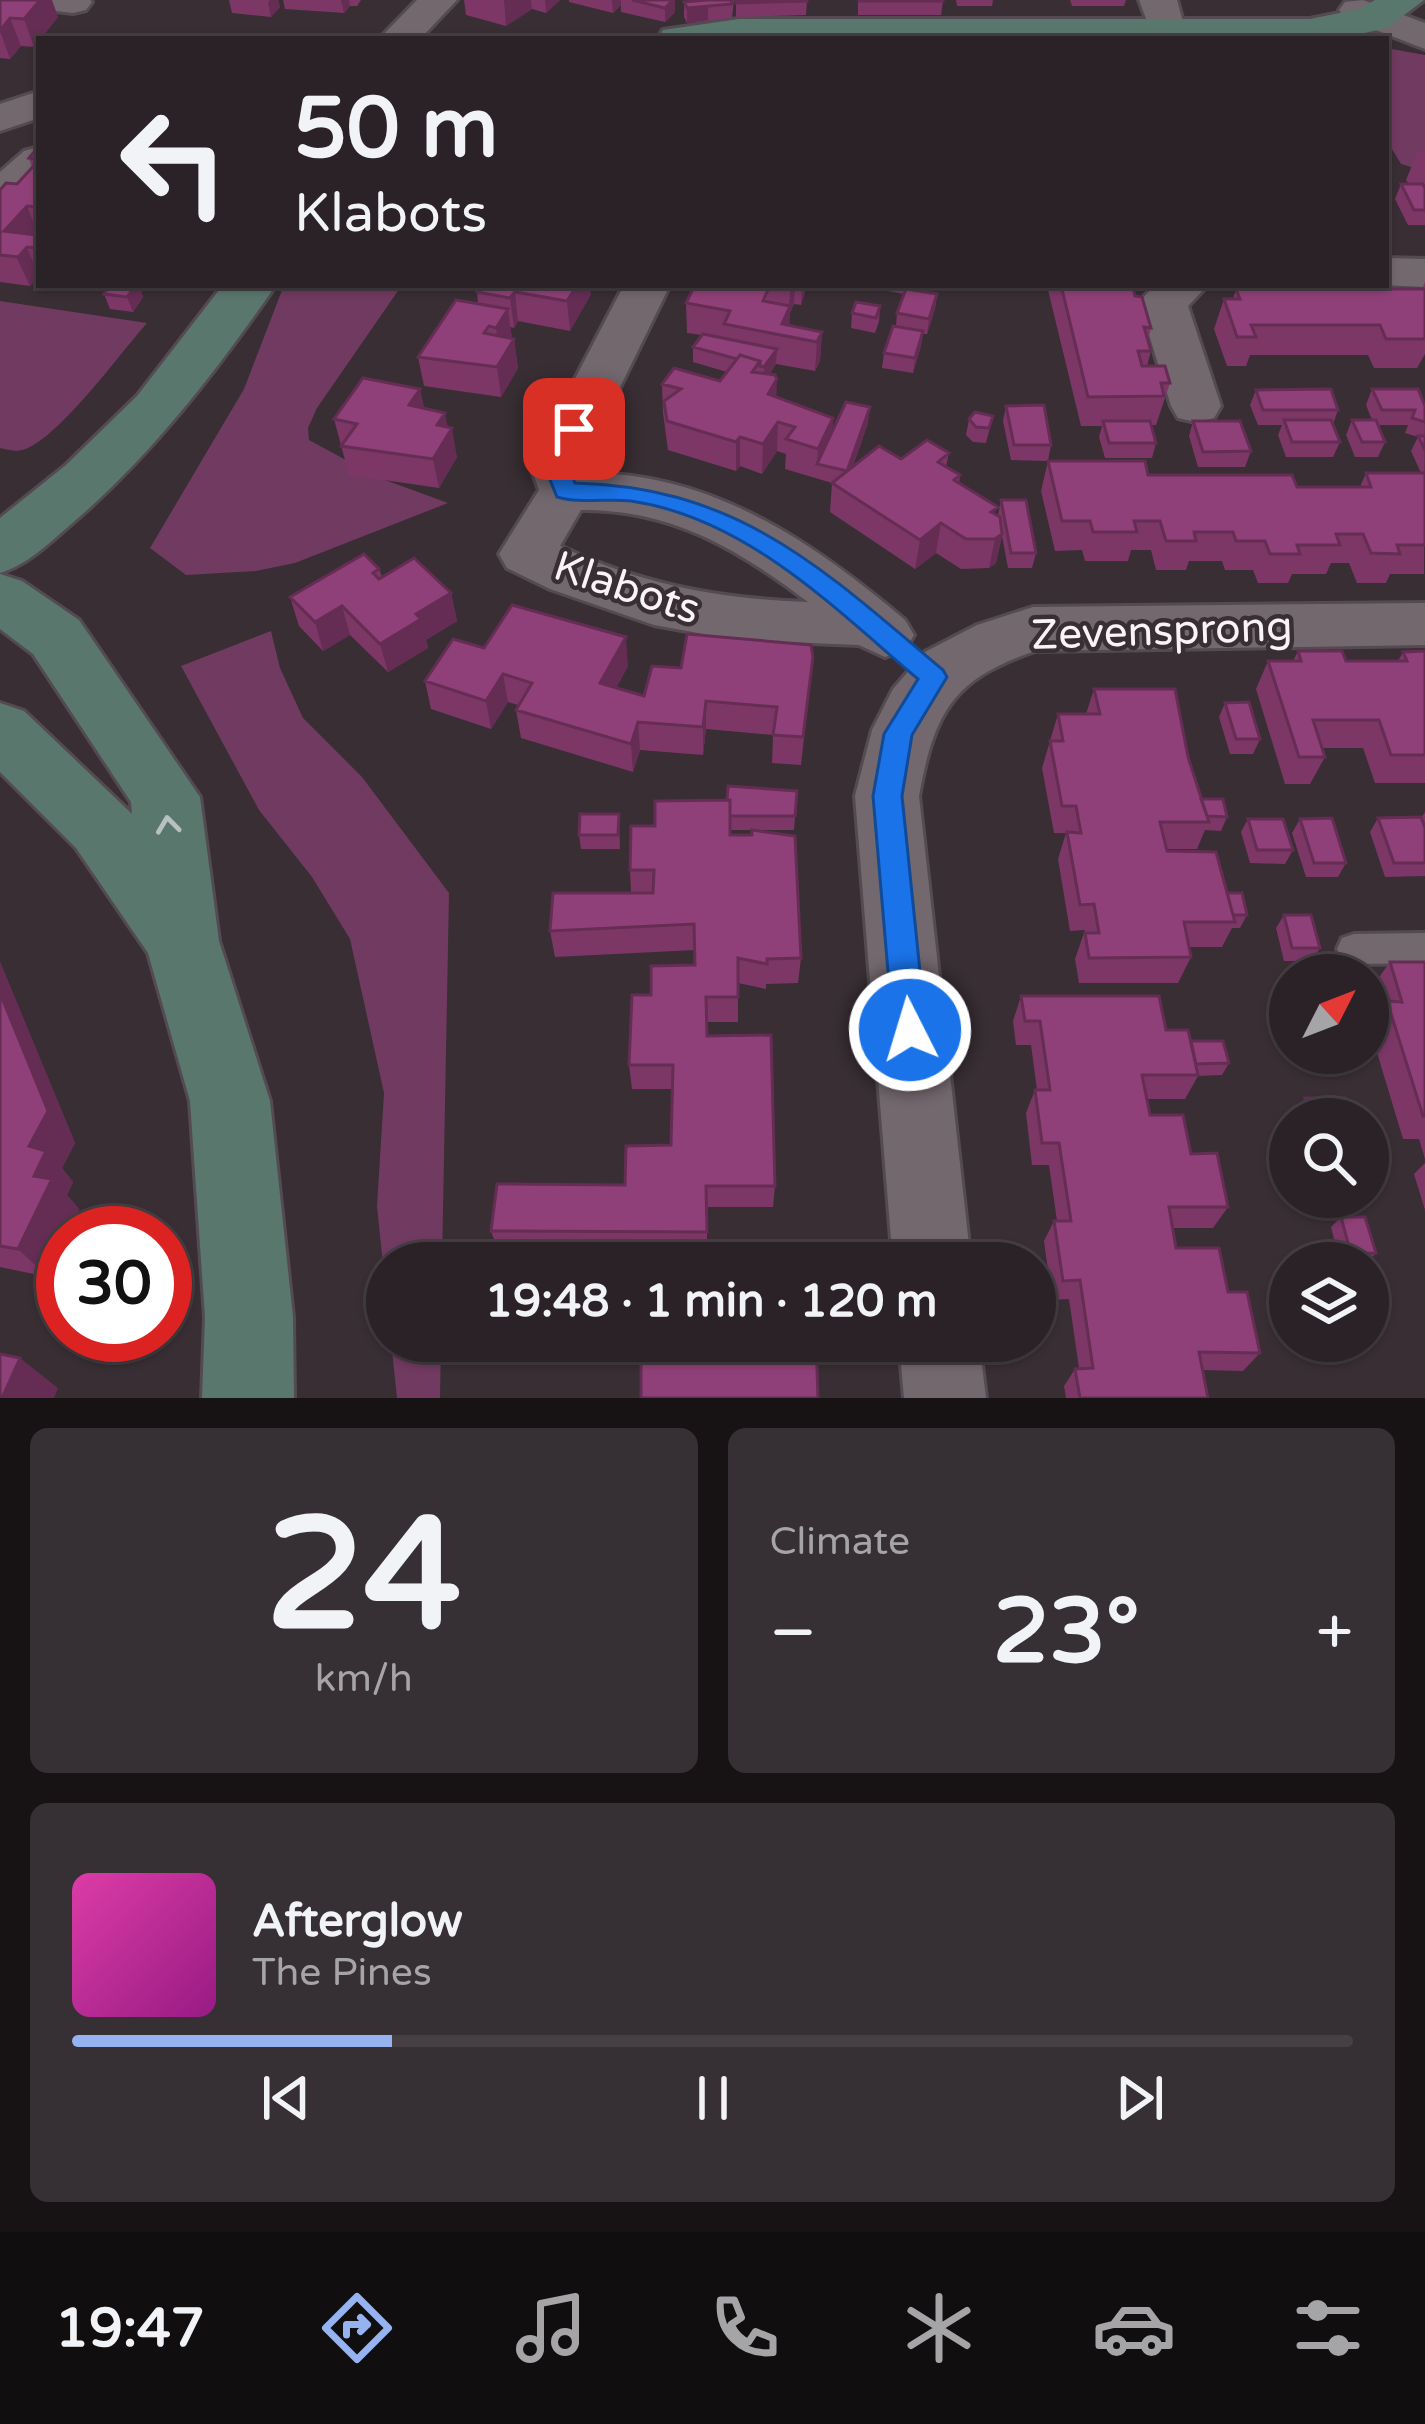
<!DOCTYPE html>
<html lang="en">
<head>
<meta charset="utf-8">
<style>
	body { margin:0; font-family:"Varela Round",sans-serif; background:#362f33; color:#f1f3f6; height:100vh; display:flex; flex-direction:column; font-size:45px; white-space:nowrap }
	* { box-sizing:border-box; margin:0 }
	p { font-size:39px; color:#a5a4a7 }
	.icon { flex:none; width:66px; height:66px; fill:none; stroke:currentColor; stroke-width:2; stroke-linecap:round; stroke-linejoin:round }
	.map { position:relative; height:1398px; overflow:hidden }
	.sheet { display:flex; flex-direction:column; gap:30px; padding:30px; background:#171315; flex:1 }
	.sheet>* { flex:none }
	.top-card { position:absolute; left:36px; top:36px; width:1353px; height:252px; border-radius:0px; box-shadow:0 3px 9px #0004,0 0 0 3px #463f44; background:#2a2227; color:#f1f3f6; overflow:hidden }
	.needle { width:78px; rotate:48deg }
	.buttons { position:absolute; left:1269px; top:954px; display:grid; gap:24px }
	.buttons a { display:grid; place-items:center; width:120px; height:120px; border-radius:50%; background:#2a2227; box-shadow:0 3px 9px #0004,0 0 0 3px #463f44; font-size:60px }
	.speed { position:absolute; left:36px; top:1206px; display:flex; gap:24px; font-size:60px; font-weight:700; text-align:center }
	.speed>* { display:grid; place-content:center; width:156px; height:156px; border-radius:50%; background:#2a2227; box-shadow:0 3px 9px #0004,0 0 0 3px #463f44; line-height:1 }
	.speed .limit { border:18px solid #d22; background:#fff; color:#111 }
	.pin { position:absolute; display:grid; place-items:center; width:102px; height:102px; color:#fff; margin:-51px; border-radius:24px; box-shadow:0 6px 18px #0006 }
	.me { position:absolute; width:132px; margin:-66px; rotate:355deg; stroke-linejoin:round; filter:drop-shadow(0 0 9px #0008) }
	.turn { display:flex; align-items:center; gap:42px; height:252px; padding:0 60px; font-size:54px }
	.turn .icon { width:156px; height:156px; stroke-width:2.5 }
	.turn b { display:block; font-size:84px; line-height:102px }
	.big { font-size:90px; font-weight:700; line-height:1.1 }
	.sheet .widget { flex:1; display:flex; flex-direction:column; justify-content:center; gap:18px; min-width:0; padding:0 42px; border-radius:18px; background:#362f33 }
	.sheet .dial { align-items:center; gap:0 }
	.dial b { font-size:156px; line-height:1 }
	.song { display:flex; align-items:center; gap:36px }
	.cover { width:144px; height:144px; border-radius:18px; background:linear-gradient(135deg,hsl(320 70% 55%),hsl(310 70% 35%)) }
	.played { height:12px; border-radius:6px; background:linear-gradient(90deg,#95b2f1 25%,#463f44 25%) }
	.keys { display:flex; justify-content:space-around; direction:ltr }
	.heat { display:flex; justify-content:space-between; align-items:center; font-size:66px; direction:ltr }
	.sheet .tiles { flex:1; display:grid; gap:30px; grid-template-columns:1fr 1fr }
	.widget:last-child { grid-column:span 2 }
	.trip { position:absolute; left:366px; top:1242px; width:690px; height:120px; border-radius:60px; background:#2a2227; box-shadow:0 3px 9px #0004,0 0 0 3px #463f44; font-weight:700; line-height:120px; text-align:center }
	.menu { display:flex; height:192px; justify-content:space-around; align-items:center; background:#110e10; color:#a5a4a7 }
	.menu .icon { width:84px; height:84px }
	.menu .selected { color:#95b2f1 }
	.menu b { font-size:54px; color:#f1f3f6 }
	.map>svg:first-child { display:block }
</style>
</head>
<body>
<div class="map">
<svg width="1425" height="1398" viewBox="0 0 1425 1398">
	<rect width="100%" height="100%" fill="#382e34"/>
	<!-- green -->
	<path fill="#713a60" d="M1386,48L1425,55V171L1401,164L1386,139Z
		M284,285H402L317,408L308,428L309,440L377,477L448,503L295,563L256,571L186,575L150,548L244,389Z
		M0,301L147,323C119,355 63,432 28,448C18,453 10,450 0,448Z
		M271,631L280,668L303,718L362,777L449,893L442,1263H387V1303L377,1206L384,1093L350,939L312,877L259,810L181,666Z
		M391,1341H441L440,1398H397Z"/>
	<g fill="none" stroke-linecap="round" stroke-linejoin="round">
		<defs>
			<path id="lane" d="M1425,933V963L1354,964L1342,960L1337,949L1342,938L1354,934Z"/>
			<path id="street" d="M23,0H90L92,2L86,10L73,13L29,8Z
				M417,0H457L420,39H379Z
				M1139,0H1177L1185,29L1179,37H1153Z
				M1363,0L1425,23V49L1345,18L1339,10L1345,2Z
				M39,91V118L0,131V104Z
				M39,147V182L15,203L0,207V172L24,151Z
				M1386,258L1425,259V287L1383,285Z
				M624,285H670L582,465L585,473C711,472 813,542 905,620L914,635L905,650L885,657L859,645L737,640L654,625L550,589L507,568L499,554L539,490L530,465ZM581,510C671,509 738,549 808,602C720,599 639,584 560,546Z
				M1155,285H1208L1188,306L1221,406L1214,418L1196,422L1178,418L1171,406L1139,302Z
				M1425,603V645L1035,651C952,679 934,713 919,796L971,1263H893L855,796L872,730L893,689L925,652L977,625L1033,607Z
				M899,1341H979L986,1398H904Z"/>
			<path id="secondary" d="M1375,0H1424L1387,28L1337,39H657L663,30L739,19H1310L1359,9Z
				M223,285H276C214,374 151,456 69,526C47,545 28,564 0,573V518L66,465L137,396Z
				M0,574L22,581L79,620L200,797L219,941L270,1101L293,1317L294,1398H202L205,1317L190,1101L148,953L76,848L0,772V703L24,711L132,814L131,802L33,654L0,629Z"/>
		</defs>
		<!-- lane casing -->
		<use href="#lane" stroke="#534b51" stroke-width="6"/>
		<!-- street casing -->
		<use href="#street" stroke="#534b51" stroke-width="6"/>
		<!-- secondary casing -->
		<use href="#secondary" stroke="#534b51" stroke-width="6"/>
		<!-- lane -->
		<use href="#lane" fill="#74686f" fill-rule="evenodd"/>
		<!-- street -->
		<use href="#street" fill="#74686f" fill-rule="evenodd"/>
		<!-- secondary -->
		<use href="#secondary" fill="#5a776e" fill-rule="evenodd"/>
	</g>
	<!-- wall -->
	<path fill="#7c3767" d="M0,0L58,17L34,47L21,46L10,59L0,58Z
		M229,0H278L280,7L271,17L232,13Z
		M283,0H361L357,6H350L344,13L285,9Z
		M464,0H560L546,13L532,9L506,26L466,15Z
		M569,0H675V12L665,22L621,12V5L613,13L569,2Z
		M708,0H734L732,18L687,23L684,17V2Z
		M736,0H807L806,15L736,17Z
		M858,0H943V1L941,15H858Z
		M956,0H993L992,6H957Z
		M1070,0H1126L1124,6H1072Z
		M39,146V276L30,286L0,282V190L17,184L32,167L29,158Z
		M1418,151H1425V225H1408L1395,199L1401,184H1409L1406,180Z
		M1425,282V354L1417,368H1374L1368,355H1250L1246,366H1227L1214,329L1224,299H1233L1236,289H1255L1256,285H1320L1322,289H1338L1340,285H1381L1383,289H1422Z
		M110,285H139L143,297L133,312L110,309L104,294Z
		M695,285H807L801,305L794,304L790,313L789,326L822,332L820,361L815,371L776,364L769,375L776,398L833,418L832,433L868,423L853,466L949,453L946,467L960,475L959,483L998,516L1001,500L1036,553L1032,568H1008L1002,536L996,563L989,568L961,569L936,553L915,569L830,512L832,483L785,469L786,454L777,451L762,474L740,466L736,471L668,450L663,413L662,384L720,381L727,372L693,362V347L702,335L687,333L686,303Z
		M878,285H914L912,290L937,294L935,309L927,334H923L921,346L913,373L882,368L884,353L896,326L897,313L904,294L877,289Z
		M1049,285H1133L1135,296L1151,328L1148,340L1151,351L1147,366L1170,383L1156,425H1151L1156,443L1152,458H1105L1099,437L1102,426H1081L1048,290Z
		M477,292L591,294L570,331L518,321L514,328L510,327L512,338L514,339L518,368L501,397L424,386L418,357L478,304Z
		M880,306L879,321L875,333L851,328L852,313Z
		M420,389L424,408L447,427L457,457L439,488L349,475L334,419Z
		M1372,389L1425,406L1424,574H1390L1386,583H1357L1349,563H1331L1326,574H1292L1288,583H1258L1253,570H1225L1222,561H1189L1186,570H1156L1151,550H1131L1128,561H1085L1082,550L1055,551L1041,491L1048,461L1148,475L1297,487H1360L1366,473H1421L1411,451L1418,437L1405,433L1408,425H1378L1385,442L1378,457H1355L1346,435L1352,420H1372L1366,405Z
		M1256,390L1338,410L1333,424L1340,442L1333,457H1286L1278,435L1282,425H1258L1250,405Z
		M1006,406L1051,445L1048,461L1011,460L1003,421Z
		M993,416L986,443L973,442L966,435L969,419Z
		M1193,421L1251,451L1245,467H1198L1189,436Z
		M379,569L382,577L451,593L457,621L426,640L428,648L388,672L350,635L323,651L299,626L290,597Z
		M484,648L628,666L616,688L644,696L681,668L813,657L801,765L772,763L773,735L706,729L703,755L640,750L633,772L521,738L516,710L518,705L508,702L491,729L431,709L425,681Z
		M1298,651L1346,661H1398L1403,652L1425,651V783H1375L1363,748H1322L1325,757L1310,784H1285L1256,689L1268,661H1293Z
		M1094,689L1188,757L1201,799L1227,817L1221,831L1205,830L1197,849H1166L1227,893L1247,915L1240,928H1232L1222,947H1189L1191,957L1178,983H1079L1075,959L1085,930L1070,931L1058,859L1066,833H1054L1042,768L1058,714H1086Z
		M1225,703L1260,739L1253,754H1230L1219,717Z
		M797,791L794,830H730V835L801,958L798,983L766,984V989L738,983V1022H706L707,1036L775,1186L773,1207H707V1253L634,1252V1263H554V1251H498L491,1231L625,1185L671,1145L672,1089H632L629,1065L651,995L695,965V950L555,957L550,931L631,893L630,870L655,826L727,800Z
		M1425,812V876L1385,877L1370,832L1378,818H1421Z
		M619,814L620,849H581L579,835Z
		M1248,819L1293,850L1285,864L1250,863L1241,832Z
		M1300,819L1346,863L1338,877H1306L1292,833Z
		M1284,915L1320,948L1312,961H1284L1276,928Z
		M0,962L75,1143L62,1168L73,1182L67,1195L79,1209L48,1277L0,1267Z
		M1390,962H1425V1159L1419,1139H1403L1369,1026L1379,1012L1372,987Z
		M1021,996L1166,1030L1191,1041L1229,1063L1222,1075L1198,1076L1185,1099H1146L1150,1115L1191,1154L1228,1207L1213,1228H1172L1176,1248L1228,1292L1260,1353L1243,1371L1203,1370L1208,1398H1066L1064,1386L1075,1369L1079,1368L1069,1299L1052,1300L1044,1241L1054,1221H1057L1049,1165H1032L1026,1113L1035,1090H1037L1031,1045H1016L1013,1021Z
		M1305,1098L1350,1119H1299L1297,1110Z
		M1425,1163V1210L1414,1174Z
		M1341,1217L1376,1253L1366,1263H1340L1331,1227Z"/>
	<!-- shaded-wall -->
	<path fill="#652d54" d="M40,0H52L58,17L34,47L24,19Z
		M270,0H278L280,7L271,17L268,3Z
		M341,0H349L350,6L344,13Z
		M504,0H531L532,9L506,26Z
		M545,0H560L546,13Z
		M612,0H621V5L613,13Z
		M673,0H675V12L665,22V8Z
		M708,6V20L687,23V8Z
		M10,18L21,46L10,59L0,31Z
		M27,206L38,235L27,248L39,276L30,286L4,231Z
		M136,285H139L143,297L133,312L127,297Z
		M577,285H590L591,294L570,331L567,301Z
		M791,285H795L794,304L790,313L789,335L782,324L788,311Z
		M802,285H807L801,305Z
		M515,292L518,321L514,328L510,298Z
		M937,294L935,309L927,334L929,319Z
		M508,309L512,339L500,357L496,328Z
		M923,331L921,346L913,373L915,358Z
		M822,332L820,361L815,371L817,342Z
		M514,339L518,368L501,397L497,367Z
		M777,349L776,364L764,383V367Z
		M777,379L776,409L768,394Z
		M420,389L426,419L409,405Z
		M870,407L868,423L846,486L847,471Z
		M445,413L449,434L452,428L457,457L439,488L433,459L437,425Z
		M833,418L830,448L817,464L818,449Z
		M778,422L777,451L762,474L763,444Z
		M740,437V466L736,471V442Z
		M941,523L936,553L915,569L920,540Z
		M1002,534L996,563L989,568L995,539Z
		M451,593L457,621L426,640L428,648L388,672L380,644L416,614Z
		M342,606L350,635L323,651L315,622Z
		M626,637L628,666L603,711L600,683Z
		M503,674L508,702L491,729L486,701Z
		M706,701V729L703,755V727Z
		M638,722L640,750L633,772L631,744Z
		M0,962L75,1143L62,1168L73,1182L67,1195L79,1209L68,1233H63V1244L48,1277L18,1249L34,1176L0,993Z
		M20,1358L58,1388L54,1398H2Z"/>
	<!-- building -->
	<path fill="#904078" stroke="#652d54" stroke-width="3" d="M0,0H40L24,19L10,18L0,31Z
		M632,0H673L665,8Z
		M708,0H731L732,4L687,8L684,2Z
		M736,0H807V1L736,3Z
		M859,0H943V1H859Z
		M39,146V159L29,158Z
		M39,160V207L27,206L4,231L36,235L39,232V248L27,247L18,257L0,255V190L6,183L17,184Z
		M1401,184H1423L1425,188V210H1414Z
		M110,285H136L127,297L104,294Z
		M481,285H577L567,301L515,292L510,298L477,292Z
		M695,285H791L789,289L770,285L763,301L790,306L782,324L822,332L817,342L724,324L730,311L686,303Z
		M1061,285H1132L1135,296L1142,297L1151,328L1144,327L1151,351H1138L1142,366H1165L1170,383H1161L1164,396L1088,397Z
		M1259,285H1320L1322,289H1345L1343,285H1381L1383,289H1425V339H1386L1380,325H1251L1256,337H1237L1224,299H1240L1236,289H1260Z
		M906,289L937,294L929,319L897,313Z
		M456,300L508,309L496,328L489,326L484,333L514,339L497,367L418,357Z
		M856,302L880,306L876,318L852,313Z
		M893,326L923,331L915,358L884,353Z
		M703,334L777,349L764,367L760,366V361L740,355L737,359L693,347Z
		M740,355L760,361L752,372L775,375L777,379L768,394L833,418L818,449L786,439L795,427L778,422L763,444L740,437L736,442L667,421L664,401L681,389L662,384L674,368L720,381Z
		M363,378L420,389L409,405L445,413L437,425L452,428L433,459L341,446L357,424L334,419Z
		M1331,389L1338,410H1263L1256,390Z
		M1372,389H1418L1425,406V422L1412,418L1415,410H1382Z
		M846,402L870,407L847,471L817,464Z
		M1044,405L1051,445H1014L1006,406Z
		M975,412L993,416L989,428L976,427L969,419Z
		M1284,420H1331L1340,442H1292Z
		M1352,420H1376L1385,442H1362Z
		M1103,421H1150L1156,443H1109Z
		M1193,421H1240L1251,451L1203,452Z
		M1418,436H1425V450Z
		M927,440L949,453L938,462L960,475L954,480L998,507L991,512L1000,517L1002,534L995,539H966L941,523L920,540L832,483L879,446L901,459Z
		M1048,461H1145L1148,475H1292L1297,487H1371L1366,473H1425V545H1397L1400,554L1371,553L1363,534H1336L1340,545H1297L1300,554H1270L1265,541H1236L1233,532H1194L1196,541H1166L1160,521H1134L1137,532H1093L1090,521H1062Z
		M1001,500H1026L1036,553H1011Z
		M364,554L379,569L373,573L379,579L414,558L451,593L416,614L421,619L380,644L342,606L315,622L290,597Z
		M512,605L626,637L600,683L644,696L652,666L681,668L687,634L811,645L813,657L803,737L773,735L777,707L706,701L703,727L638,722L631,744L516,710L532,683L503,674L486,701L425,681L453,639L484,648Z
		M1298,651H1342L1346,661H1407L1403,652L1425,651V755H1391L1379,720H1313L1325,757H1299L1268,661H1301Z
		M1094,689H1175L1188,757L1209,822H1160L1167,851L1216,852L1235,922H1184L1191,957L1089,958L1085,933H1099L1094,904L1080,905L1067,832L1081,833L1076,806H1062L1050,741H1063L1058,714H1100Z
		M1249,702L1260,739H1236L1225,703Z
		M728,786L797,791L795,816H730V800H727Z
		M1201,799H1223L1227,817L1207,816Z
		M730,800V835H752V830L795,836L801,958L767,959V964L738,958V997H706L707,1036L771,1035L775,1186H706L707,1232L491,1231L497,1184L625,1185L626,1146L671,1145L673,1065H629L632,995H651V966L695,965L694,924L550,931L553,893H653L654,870H630L631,826H655V801Z
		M580,814H619L618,835H579Z
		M1421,817L1425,828V863H1394L1378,818Z
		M1332,818L1346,863H1314L1300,819Z
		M1248,819H1283L1293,850H1257Z
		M1227,893H1242L1247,915H1233Z
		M1284,915H1311L1320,948H1292Z
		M1390,962H1425V1116H1423L1387,1001L1402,1002Z
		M0,993L48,1111L29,1146L46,1151L34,1176L52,1179L18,1249L0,1246Z
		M1021,996H1159L1166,1030H1188L1198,1075H1142L1150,1115H1183L1191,1154L1217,1153L1228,1207H1169L1176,1248H1219L1228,1292H1247L1260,1353L1199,1352L1208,1398H1080L1075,1369L1093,1368L1080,1280L1063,1281L1054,1221H1071L1059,1143H1042L1035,1090H1050L1040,1021H1025Z
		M1191,1041H1223L1229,1063L1196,1064Z
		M1305,1098H1345L1350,1119H1311Z
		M1341,1217H1365L1376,1253L1351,1254Z
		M555,1241L633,1242L632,1263H554Z
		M1298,1259H1333L1334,1263H1299Z
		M641,1341H816L818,1398H641Z
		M0,1354L20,1358L2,1398H0Z"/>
	<!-- one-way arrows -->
	<defs><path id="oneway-chevron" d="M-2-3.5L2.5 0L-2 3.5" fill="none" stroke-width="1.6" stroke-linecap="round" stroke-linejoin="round" transform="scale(3)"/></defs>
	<use stroke="#b9c1c0" href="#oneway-chevron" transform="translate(168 825) rotate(-97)"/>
	<!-- route -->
	<path fill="#1a73e8" stroke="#114b97" stroke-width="3" d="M574,422L586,429L568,465L575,483C740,487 824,570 943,670L947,677L912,735L902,796L926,1030L921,1040L910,1044L898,1040L893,1030L873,796L884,734L918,679C833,607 746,518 631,501C607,498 581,504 557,497L544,465L566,424Z"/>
	<g text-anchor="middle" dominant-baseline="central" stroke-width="9" stroke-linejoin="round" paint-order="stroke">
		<!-- street labels -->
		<g font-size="42" fill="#f9f3f7" stroke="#382e34">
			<text transform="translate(627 588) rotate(18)">Klabots</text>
			<text transform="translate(1162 631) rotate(-2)">Zevensprong</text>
		</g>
	</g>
</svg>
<div class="buttons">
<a><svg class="needle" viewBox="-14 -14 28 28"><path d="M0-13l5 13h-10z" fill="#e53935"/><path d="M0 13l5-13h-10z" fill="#a5a4a7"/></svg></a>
<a><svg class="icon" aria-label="search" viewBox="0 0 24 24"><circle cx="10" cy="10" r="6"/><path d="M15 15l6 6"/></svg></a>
<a><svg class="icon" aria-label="layers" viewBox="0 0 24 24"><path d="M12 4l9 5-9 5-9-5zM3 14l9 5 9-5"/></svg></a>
</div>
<div class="speed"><div class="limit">30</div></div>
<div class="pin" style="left:574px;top:429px;background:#d93025"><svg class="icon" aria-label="arrive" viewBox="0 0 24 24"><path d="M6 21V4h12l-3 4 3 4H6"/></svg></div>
<svg class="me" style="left:910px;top:1030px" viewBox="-20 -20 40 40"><circle r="17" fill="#1a73e8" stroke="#fff" stroke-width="3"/><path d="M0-11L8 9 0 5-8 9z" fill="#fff"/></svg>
<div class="trip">19:48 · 1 min · 120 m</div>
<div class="top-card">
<div class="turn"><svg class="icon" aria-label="left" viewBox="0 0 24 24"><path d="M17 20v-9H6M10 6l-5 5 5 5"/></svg><div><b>50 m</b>Klabots</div></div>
</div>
</div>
<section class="sheet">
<div class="tiles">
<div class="widget dial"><b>24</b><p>km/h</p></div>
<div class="widget"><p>Climate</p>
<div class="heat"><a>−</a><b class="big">23°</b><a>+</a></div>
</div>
<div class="widget">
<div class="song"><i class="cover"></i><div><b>Afterglow</b><p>The Pines</p></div></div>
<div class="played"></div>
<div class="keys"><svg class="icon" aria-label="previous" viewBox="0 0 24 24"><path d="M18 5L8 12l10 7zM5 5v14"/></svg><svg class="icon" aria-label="pause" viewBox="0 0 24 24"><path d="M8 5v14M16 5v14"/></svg><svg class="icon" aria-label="next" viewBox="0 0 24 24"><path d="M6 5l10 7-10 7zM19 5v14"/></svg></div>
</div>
</div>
</section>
<nav class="menu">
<b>19:47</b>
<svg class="icon selected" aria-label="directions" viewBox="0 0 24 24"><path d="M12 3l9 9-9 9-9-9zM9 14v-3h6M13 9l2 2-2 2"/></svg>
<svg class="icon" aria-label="music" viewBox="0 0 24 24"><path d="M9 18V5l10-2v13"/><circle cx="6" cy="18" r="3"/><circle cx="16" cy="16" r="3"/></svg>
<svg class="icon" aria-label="phone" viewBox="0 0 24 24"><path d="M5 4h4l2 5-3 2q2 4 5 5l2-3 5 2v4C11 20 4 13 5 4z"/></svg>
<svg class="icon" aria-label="climate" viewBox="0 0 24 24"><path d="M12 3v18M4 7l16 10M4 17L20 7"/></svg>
<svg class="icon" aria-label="car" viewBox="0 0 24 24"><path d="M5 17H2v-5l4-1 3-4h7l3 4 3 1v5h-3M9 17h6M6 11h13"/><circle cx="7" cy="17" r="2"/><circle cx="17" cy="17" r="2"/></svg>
<svg class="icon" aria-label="filters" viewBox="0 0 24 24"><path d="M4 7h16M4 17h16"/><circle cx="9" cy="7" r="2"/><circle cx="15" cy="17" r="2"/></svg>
</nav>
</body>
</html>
